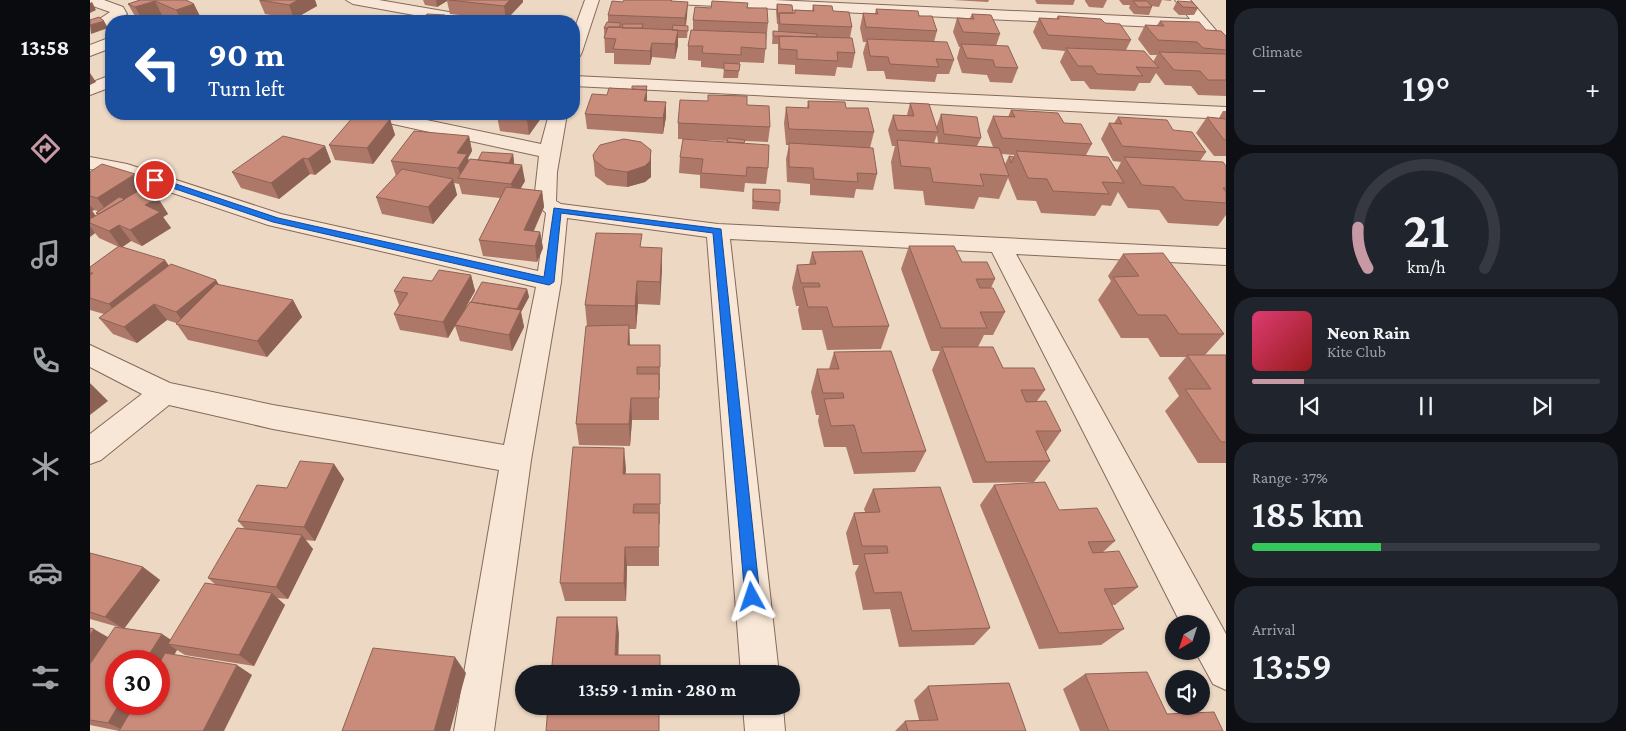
<!DOCTYPE html>
<html lang="en">
<head>
<meta charset="utf-8">
<style>
	body { margin:0; font-family:"Crimson Pro",serif; background:#20242c; color:#f1f3f6; height:100vh; display:flex; flex-direction:column; font-size:19px; white-space:nowrap }
	* { box-sizing:border-box; margin:0 }
	p { font-size:16px; color:#9ea1a6 }
	.icon { flex:none; width:28px; height:28px; fill:none; stroke:currentColor; stroke-width:2; stroke-linecap:round; stroke-linejoin:round }
	.map { position:relative; flex:1; overflow:hidden }
	.panel { display:flex; flex-direction:column; gap:8px; padding:8px; background:#0d0f14; width:400px }
	.panel>* { flex:none }
	.hud { position:absolute; left:15px; top:15px; width:475px; height:105px; border-radius:20px; box-shadow:0 1px 4px #0004; background:#1a4fa0; color:#fff; overflow:hidden }
	.needle { width:32px; rotate:219deg }
	.buttons { position:absolute; left:1075px; top:615px; display:grid; gap:10px }
	.buttons a { display:grid; place-items:center; width:45px; height:45px; border-radius:50%; background:#171b24; box-shadow:0 1px 4px #0004; font-size:25px }
	.speed { position:absolute; left:15px; top:650px; display:flex; gap:10px; font-size:25px; font-weight:700; text-align:center }
	.speed>* { display:grid; place-content:center; width:65px; height:65px; border-radius:50%; background:#171b24; box-shadow:0 1px 4px #0004; line-height:1 }
	.speed .limit { border:8px solid #d22; background:#fff; color:#111 }
	.pin { position:absolute; display:grid; place-items:center; width:42px; height:42px; color:#fff; margin:-21px; border:2px solid #fff; border-radius:50%; box-shadow:0 1px 5px #0007 }
	.me { position:absolute; width:55px; margin:-28px; rotate:355deg; stroke-linejoin:round; filter:drop-shadow(0 0 4px #0008) }
	.turn { display:flex; align-items:center; gap:18px; height:105px; padding:0 20px; font-size:22px }
	.turn .icon { width:65px; height:65px; stroke-width:2.5 }
	.turn b { display:block; font-size:35px; line-height:42px }
	.big { font-size:38px; font-weight:600; line-height:1.1 }
	.panel .card { flex:1; display:flex; flex-direction:column; justify-content:center; gap:8px; min-width:0; padding:0 18px; border-radius:20px; background:#20242c }
	.panel .dial { align-items:center; gap:0 }
	.dial svg { height:130px; overflow:visible; fill:none; stroke:#363941; stroke-width:7; stroke-linecap:round; text-anchor:middle }
	.dial text { fill:#f1f3f6; stroke:none }
	.song { display:flex; align-items:center; gap:15px }
	.cover { width:60px; height:60px; border-radius:8px; background:linear-gradient(135deg,hsl(340 70% 55%),hsl(0 70% 35%)) }
	.played { height:5px; border-radius:2px; background:linear-gradient(90deg,#c799a4 15%,#363941 15%) }
	.keys { display:flex; justify-content:space-around; direction:ltr }
	.heat { display:flex; justify-content:space-between; align-items:center; font-size:28px; direction:ltr }
	.charge { height:8px; border-radius:4px; background:linear-gradient(90deg,#34c759 37%,#363941 0) }
	.trip { position:absolute; left:425px; top:665px; width:285px; height:50px; border-radius:25px; background:#171b24; box-shadow:0 1px 4px #0004; font-weight:600; line-height:50px; text-align:center }
	main { display:flex; flex:1; min-height:0 }
	.dock { display:flex; flex-direction:column; width:90px; justify-content:space-around; align-items:center; background:#090b0e; color:#9ea1a6 }
	.dock .icon { width:35px; height:35px }
	.dock .active { color:#c799a4 }
	.dock b { font-size:22px; color:#f1f3f6 }
	.map>svg:first-child { display:block }
</style>
</head>
<body>
<main>
<nav class="dock">
<b>13:58</b>
<svg class="icon active" aria-label="directions" viewBox="0 0 24 24"><path d="M12 3l9 9-9 9-9-9zM9 14v-3h6M13 9l2 2-2 2"/></svg>
<svg class="icon" aria-label="music" viewBox="0 0 24 24"><path d="M9 18V5l10-2v13"/><circle cx="6" cy="18" r="3"/><circle cx="16" cy="16" r="3"/></svg>
<svg class="icon" aria-label="phone" viewBox="0 0 24 24"><path d="M5 4h4l2 5-3 2q2 4 5 5l2-3 5 2v4C11 20 4 13 5 4z"/></svg>
<svg class="icon" aria-label="climate" viewBox="0 0 24 24"><path d="M12 3v18M4 7l16 10M4 17L20 7"/></svg>
<svg class="icon" aria-label="car" viewBox="0 0 24 24"><path d="M5 17H2v-5l4-1 3-4h7l3 4 3 1v5h-3M9 17h6M6 11h13"/><circle cx="7" cy="17" r="2"/><circle cx="17" cy="17" r="2"/></svg>
<svg class="icon" aria-label="filters" viewBox="0 0 24 24"><path d="M4 7h16M4 17h16"/><circle cx="9" cy="7" r="2"/><circle cx="15" cy="17" r="2"/></svg>
</nav>
<div class="map">
<svg width="1136" height="731" viewBox="0 0 1136 731">
	<rect width="100%" height="100%" fill="#edd8c3"/>
	<g fill="none" stroke-linecap="round" stroke-linejoin="round">
		<defs>
			<path id="minor" d="M0,0H14L33,7L37,14L26,21H21V30L15,28L8,20L20,12L0,5Z
				M256,0H289L382,16L390,21H357L263,4Z
				M495,0H509L492,52L490,56L484,57V30Z
				M578,0H684L1100,19L1085,0H1100L1136,42V57L1130,56L1108,29L585,4Z
				M21,37V48L0,56V45Z
				M21,75V87L0,95V83Z
				M484,76L1136,107V119L484,86Z
				M276,114H308L451,144L459,114H477L467,172L466,201L471,204L628,224L1136,249V265L926,254L1136,634V690L1123,684L1105,651H1111V624H1091L902,252L640,239L689,674H651L617,237L477,218L471,282L441,460L404,731H364L409,470L183,429L79,405L11,460L0,464V434L52,394L0,367V345L80,383L183,405L414,445L446,287L178,225L26,174L0,169V157L37,164L191,214L448,271L456,213L444,201L449,156L285,120L278,118Z
				M653,706H693L695,731H655Z"/>
		</defs>
		<!-- minor casing -->
		<use href="#minor" stroke="#86695a" stroke-width="2"/>
		<!-- minor -->
		<use href="#minor" fill="#f8e7d6" fill-rule="evenodd"/>
	</g>
	<!-- wall -->
	<path fill="#ae7869" fill-rule="evenodd" d="M50,0H96L111,18L102,21H86L72,15L56,20H50L46,18L38,4Z
		M169,0H225L227,6L204,19L175,14Z
		M333,0H433V2L416,20L360,14L357,1L347,7L335,5Z
		M582,0V1L597,16L596,26H598L597,38H588V45L585,59L562,57L560,65L524,64V53H515L514,28L518,22V15L533,2Z
		M863,0H899L898,2Z
		M945,0H985L983,5L947,4Z
		M995,0H1017L1013,8L999,7L995,1Z
		M1029,0H1081V1L1072,0L1069,7L1061,6L1062,7L1059,15L1044,14L1039,8L1040,5H1033Z
		M1087,1L1108,8L1104,15H1089L1083,9Z
		M687,4L703,13H704L705,10L722,11L723,5L743,11L762,27L760,38L765,53L762,68L747,67L745,76L705,74V65L688,64V44H682L683,31L688,32V24H687L686,11Z
		M621,8H657L678,23L674,63L650,62L648,78H633L634,69L611,67V61L598,60V46L603,30V20Z
		M786,9L829,16L847,31L844,42L864,60L859,74H847L845,82L796,79L794,71H777L773,53L776,42H773L770,28L773,13L785,14Z
		M882,14L910,34L906,46L928,68L922,83L900,82L897,75L872,73L867,58L870,47H869L863,32L867,18H880Z
		M968,16L1015,23L1041,40L1036,50L1063,62L1067,55H1060L1048,39L1055,25H1067L1070,21L1116,30L1136,36V96L1108,95L1101,86L1075,85L1066,73L1060,83H1049L1045,91L1000,89L994,81H981L970,62L975,51L952,49L943,32L949,18L966,19Z
		M557,86V101L576,102V117L573,134L497,129L495,114L517,95Z
		M718,101L756,108L784,132L780,148L787,174L783,190L766,189L764,198L720,195V184L697,182L696,159L699,145H696L694,123L696,107L717,108Z
		M820,103L846,128L851,114L891,138L887,146L903,147L897,131L903,116L918,117L921,110L974,123L1002,144L996,155L1027,170L1031,162L1023,161L1011,139L1019,123H1024L1028,117L1083,130L1116,152L1110,161L1136,166V215L1128,226L1078,223L1069,210L1038,208L1028,192L1021,206L1012,205L1005,216L951,213L946,201L927,200L918,178L909,199L889,197L884,209L835,205L833,191L804,189L801,162L805,146H802L798,130L803,115H817ZM847,135L848,143H844ZM912,154L924,155V157L919,156L915,164L917,171Z
		M657,105L680,127L678,142L654,141V143L678,168L676,184L655,183L654,192L610,188V175L589,173L590,157L637,142V141L588,139V123Z
		M1133,111H1136V156H1124L1106,133L1117,117L1129,118Z
		M408,114H454L439,135L410,131L407,116Z
		M300,119L305,135L283,164L245,160L239,145Z
		M379,136L382,151L378,158L379,161L423,154L424,162V164L435,181L430,189L452,191L454,207L444,231L450,232L453,248L447,262L393,256L389,240L410,198L372,194L369,184L364,183L367,195L343,224L292,214L286,197L306,176L301,161Z
		M235,146L241,162L225,175L220,174L189,199L151,188L142,172Z
		M561,150V177L555,182L537,187L517,185L505,176L503,155Z
		M0,172L55,190L53,191L68,198L78,214L73,217L81,228L52,246L41,241L32,247L79,266L126,280L129,285L203,300L212,317L177,357L98,340L86,323L77,320L47,343L23,334L9,318L14,314L0,310V267L29,247L9,238L5,233L0,237ZM4,210L8,211L6,213L8,215L6,216L2,211Z
		M663,189L690,203L689,211L662,209Z
		M819,246L872,262L905,279L901,288L915,312L903,335H894L888,347L913,368L955,390L947,401L971,431L956,452L960,461L944,482L883,483L842,370L850,351H841L811,269Z
		M572,248L570,305L548,304L546,329H539L540,345H570V390H569V420H542L540,446L489,445L486,424L497,326L495,305Z
		M722,252L799,326L791,349L737,350L732,330H712L708,310L709,306H706L702,288L707,265H719Z
		M1033,254L1134,334L1115,355H1136V463H1108L1075,411L1089,396L1078,378L1096,357H1070L1058,338H1031L1008,300L1021,281L1018,276Z
		M381,275L385,291L376,307L381,302L437,289L439,297L431,312L434,327L422,351L370,341L365,326L358,338L310,330L304,314L309,305L304,291L342,281Z
		M744,352L836,451L825,472L764,474L756,447H734L728,421L729,415H726L721,392L727,369H739Z
		M244,464L254,479L225,541L215,540L223,549L198,599L187,598L195,605L164,666L95,655L87,650L84,655L162,675L29,731L0,725V628L18,637L32,628L0,619V553L53,567L70,580L34,628L72,634L80,640L126,585L118,578L155,529L148,521L197,488Z
		M536,469L535,474H570V524H569V566H537L536,601H475L470,583Z
		M904,485L969,510L1025,541L1013,552L1048,587L1025,605H1022L1034,629L1011,645L949,649L890,505Z
		M783,489L900,628L884,645L809,647L800,609L773,610L765,573L769,565H763L756,533L764,513L775,512L774,509Z
		M995,674L1077,714L1133,731H990L973,689Z
		M838,686L936,731H805L815,721L829,720L824,700Z
		M458,706H570V713H561L569,731Z"/>
	<!-- shaded-wall -->
	<path fill="#8d6255" d="M208,0H225L227,6L204,19L199,5Z
		M346,0H357V1L347,7Z
		M420,0H433V2L416,20L414,6Z
		M65,1L72,15L53,21L45,7Z
		M2,2L6,10L0,13V3Z
		M598,2L597,16L594,32L595,18Z
		M104,4L111,18L102,21H92L86,10Z
		M355,15L356,21H349Z
		M14,21L18,28L1,34L0,25Z
		M588,30V45L585,59V44Z
		M562,43V57L560,65V51Z
		M0,73L6,82L0,85Z
		M557,86V105L554,101Z
		M576,102V117L573,134V118Z
		M441,114H454L439,135L437,120Z
		M300,119L305,135L283,164L277,148Z
		M379,136L382,151L378,158L381,170L371,178L368,168L367,153Z
		M235,146L241,162L225,175L218,159Z
		M561,150V177L555,182L537,187V172Z
		M423,154L424,162L419,173L418,165Z
		M213,158L220,174L189,199L181,183Z
		M432,165L435,181L424,200L421,184Z
		M45,174L55,190L19,214L7,198Z
		M363,179L367,195L343,224L338,207Z
		M452,191L454,207L437,245L434,230Z
		M68,198L78,214L73,217L81,228L52,246L40,230L55,205Z
		M0,205L4,210L2,211L10,221L0,223Z
		M29,225L41,241L31,248L19,231Z
		M0,226L5,233L0,237Z
		M450,232L453,248L447,262L445,246Z
		M572,248V271L570,305V282Z
		M75,260L87,277L32,321L19,304Z
		M381,275L385,291L358,338L353,322Z
		M126,280L136,296L96,326L86,312Z
		M547,281L548,304L546,329L545,306Z
		M437,289L439,297L431,312L434,327L422,351L419,335L428,315L427,309Z
		M203,300L212,317L177,357L167,341Z
		M64,304L77,320L47,343L34,327Z
		M539,325L540,348L538,345Z
		M0,383L18,401L0,415Z
		M541,398L542,420L540,446L539,424Z
		M534,448L536,469L534,494L533,474Z
		M244,464L254,479L225,541L214,527Z
		M212,535L223,549L198,599L186,587Z
		M535,547L537,566L536,601L534,583Z
		M53,567L70,580L34,629L15,617Z
		M182,593L195,605L164,666L149,655Z
		M527,617L529,634L528,671L525,655Z
		M4,629L24,641L0,672V635Z
		M72,634L89,645L78,644L87,650L69,680V661H55Z
		M365,657L376,673L360,731H344Z
		M147,665L162,675L134,731H113Z
		M29,704H55L35,731L18,723Z"/>
	<!-- building -->
	<path fill="#ca8c7a" stroke="#8d6255" d="M50,0H96L104,4L86,10L65,1L45,7L38,4Z
		M170,0H208L199,5Z
		M359,0H420L414,6Z
		M534,0H581V1L598,2L595,18L518,15L522,1L533,2Z
		M622,1L658,3L657,8H677L678,23L603,20L605,7L621,8Z
		M1043,1H1057L1062,7H1048Z
		M1087,1L1102,2L1108,8L1093,7Z
		M687,4L702,5L703,13H689V17H688Z
		M723,5L742,6L743,11L759,12L762,27L690,24L689,13H705V10L724,11Z
		M786,9L828,11L829,16H842L847,31L776,27L773,13L788,14Z
		M337,14L355,15L349,21H331Z
		M882,14L901,15L910,34L873,32L867,18L884,19Z
		M968,16L1011,19L1015,23L1030,24L1041,40L958,35L949,18L969,19Z
		M9,17L14,21L0,25V20Z
		M54,19L58,21H47Z
		M1070,21L1109,22L1116,30L1131,31L1136,36V50L1113,48L1107,42L1068,40L1055,25L1074,26Z
		M517,22L531,23L529,27H518V28H514Z
		M533,24H553L552,28H532Z
		M583,25L598,26V31L582,30Z
		M518,27L588,30L585,44L562,43L560,51L523,49L526,39L514,38Z
		M601,30L676,33V49L651,47V55L612,53L613,46H598Z
		M683,31L727,34V37L683,36Z
		M689,36L762,38L765,53L747,52L748,61L707,59V50L690,49Z
		M777,39L857,42L864,60L846,59L849,67L800,64L798,57L780,56Z
		M871,44L918,46L928,68L905,67L903,60L877,58Z
		M976,48L1054,51L1069,68L1046,67L1053,76L1007,74L1002,66H988Z
		M1069,52L1136,54V80H1118L1110,71L1084,70Z
		M634,63L650,64L649,71L634,70Z
		M542,86H557L556,90L542,89Z
		M519,88L557,90L554,101L576,102L573,118L495,114L502,94L517,95Z
		M618,95L657,96V105L679,106L680,127L588,123L590,100L618,101Z
		M718,101L755,102L756,108H778L784,132L699,129L696,107L719,108Z
		M820,103L839,104L848,132L807,130L803,115L824,116Z
		M921,110L968,113L974,123L991,124L1002,144L912,138L903,116L925,117Z
		M408,114H441L437,120L407,116Z
		M851,114L887,117L891,138L854,134Z
		M264,116L300,119L277,148L239,145Z
		M1028,117L1077,120L1083,130L1102,132L1116,152L1032,146L1019,123L1032,124Z
		M1117,117L1136,119V140H1134Z
		M324,131L379,136L367,153L377,154L368,168L301,161Z
		M193,136L235,146L218,159L213,158L181,183L142,172Z
		M638,138L655,140L654,143L637,142Z
		M534,139L551,142L561,150L560,161L555,166L537,172L516,169L504,160L503,155L510,145Z
		M593,139L679,145L678,168L657,167L656,176L611,173L613,159L590,157Z
		M807,140L909,148L919,176L890,174L894,186L843,182L840,168L811,166Z
		M699,143L783,148L787,174L767,173L768,182L724,179L723,168L699,167Z
		M926,151L1018,157L1034,183L1012,182L1019,194L963,191L957,179L938,178Z
		M392,152L423,154L419,163L388,160Z
		M919,156L924,157L921,163Z
		M1034,157L1133,162L1136,166V188H1133L1136,192V203L1094,200L1084,187L1052,185Z
		M380,159L432,165L421,184L368,178Z
		M12,164L45,174L7,198L0,196V172Z
		M312,169L363,179L338,207L286,197Z
		M416,187L452,191L434,230L450,232L445,246L389,240Z
		M663,189L690,190V203L663,201Z
		M50,190L68,198L55,205L70,212L40,230L29,225L19,231L0,223V219Z
		M29,197L35,199L9,214L6,213Z
		M506,233L552,234L550,247L572,248L570,282L547,281L545,306L495,305Z
		M29,246L75,260L19,304L0,298V275L3,273H0V267Z
		M819,246H864L872,262H897L905,279H886L890,288H903L915,312H890L897,328H851Z
		M772,251L799,326L743,327L737,307H718L713,287H730L729,283H711L707,265L726,264L722,252Z
		M1073,253L1134,334H1089L1076,315H1048L1023,277L1049,276L1033,254Z
		M81,264L126,280L86,312L64,304L34,327L9,318Z
		M349,270L381,275L353,322L304,314L318,293L304,291L313,277L342,281Z
		M392,282L437,289L427,309L381,302Z
		M126,284L203,300L167,341L86,324Z
		M380,302L431,310L419,335L365,325Z
		M539,325L538,345H570V367H547V374H569V398H541L539,424H486L496,326Z
		M852,347H903L913,368H944L955,390H931L936,402L956,401L971,431H946L960,461L896,462Z
		M801,351L836,451L772,453L764,425L741,426L734,399L754,398L753,393H733L727,369H749L744,352Z
		M1097,355H1136V442H1131L1095,389H1121Z
		M483,447L534,448L533,474H570V504H544L543,513H569V547H535L534,583H470Z
		M210,461L244,464L214,527L148,521L167,485L197,488Z
		M955,482L969,510L1007,508L1025,541L998,542L1003,553L1029,551L1048,587L1014,589L1034,629L969,633L904,485Z
		M850,487L900,628L822,631L811,592L784,593L774,554L798,553L797,546H772L764,513L790,512L783,489Z
		M147,528L212,535L186,587L118,578Z
		M0,553L53,567L15,617L0,612Z
		M115,583L182,593L149,655L78,644Z
		M467,617H527L525,655H570V674H461Z
		M25,627L72,634L55,661H26V704H29L18,723L0,720V664Z
		M0,628L4,629L0,635Z
		M283,648L365,657L344,731H252Z
		M75,653L147,665L113,731H29L45,704H69V664Z
		M1057,672L1077,714L1124,712L1133,731H1019L995,674Z
		M919,683L936,731H818L815,721L848,720L838,686Z
		M458,706H538V713H569V731H456Z"/>
	<!-- route -->
	<path fill="#1a73e8" stroke="#114b97" d="M62,178H68L188,218L454,277L464,208L631,229L670,597L668,602L662,604L657,602L655,597L623,233L471,213L464,282L459,285L183,222L62,181Z"/>
</svg>
<div class="buttons">
<a><svg class="needle" viewBox="-14 -14 28 28"><path d="M0-13l5 13h-10z" fill="#e53935"/><path d="M0 13l5-13h-10z" fill="#9ea1a6"/></svg></a>
<a><svg class="icon" aria-label="sound" viewBox="0 0 24 24"><path d="M4 9h4l5-4v14l-5-4H4zM17 9q2 3 0 6"/></svg></a>
</div>
<div class="speed"><div class="limit">30</div></div>
<div class="pin" style="left:65px;top:180px;background:#d93025"><svg class="icon" aria-label="arrive" viewBox="0 0 24 24"><path d="M6 21V4h12l-3 4 3 4H6"/></svg></div>
<svg class="me" style="left:662px;top:597px" viewBox="-20 -20 40 40"><path d="M0-17L14 15 0 8-14 15z" fill="#1a73e8" stroke="#fff" stroke-width="4"/></svg>
<div class="trip">13:59 · 1 min · 280 m</div>
<div class="hud">
<div class="turn"><svg class="icon" aria-label="left" viewBox="0 0 24 24"><path d="M17 20v-9H6M10 6l-5 5 5 5"/></svg><div><b>90 m</b>Turn left</div></div>
</div>
</div>
<section class="panel">
<div class="card"><p>Climate</p>
<div class="heat"><a>−</a><b class="big">19°</b><a>+</a></div>
</div>
<div class="card dial"><svg viewBox="0 0 100 80">
<path d="M14 69A42 42 0 1 1 86 69"/>
<path d="M14 69A42 42 0 0 1 8 44" stroke="#c799a4"/>
<text x="50" y="56" font-size="32" font-weight="700">21</text>
<text x="50" y="72" font-size="11">km/h</text>
</svg></div>
<div class="card">
<div class="song"><i class="cover"></i><div><b>Neon Rain</b><p>Kite Club</p></div></div>
<div class="played"></div>
<div class="keys"><svg class="icon" aria-label="previous" viewBox="0 0 24 24"><path d="M18 5L8 12l10 7zM5 5v14"/></svg><svg class="icon" aria-label="pause" viewBox="0 0 24 24"><path d="M8 5v14M16 5v14"/></svg><svg class="icon" aria-label="next" viewBox="0 0 24 24"><path d="M6 5l10 7-10 7zM19 5v14"/></svg></div>
</div>
<div class="card"><p>Range · 37%</p><b class="big">185 km</b><div class="charge"></div></div>
<div class="card"><p>Arrival</p><b class="big">13:59</b></div>
</section>
</main>
</body>
</html>
